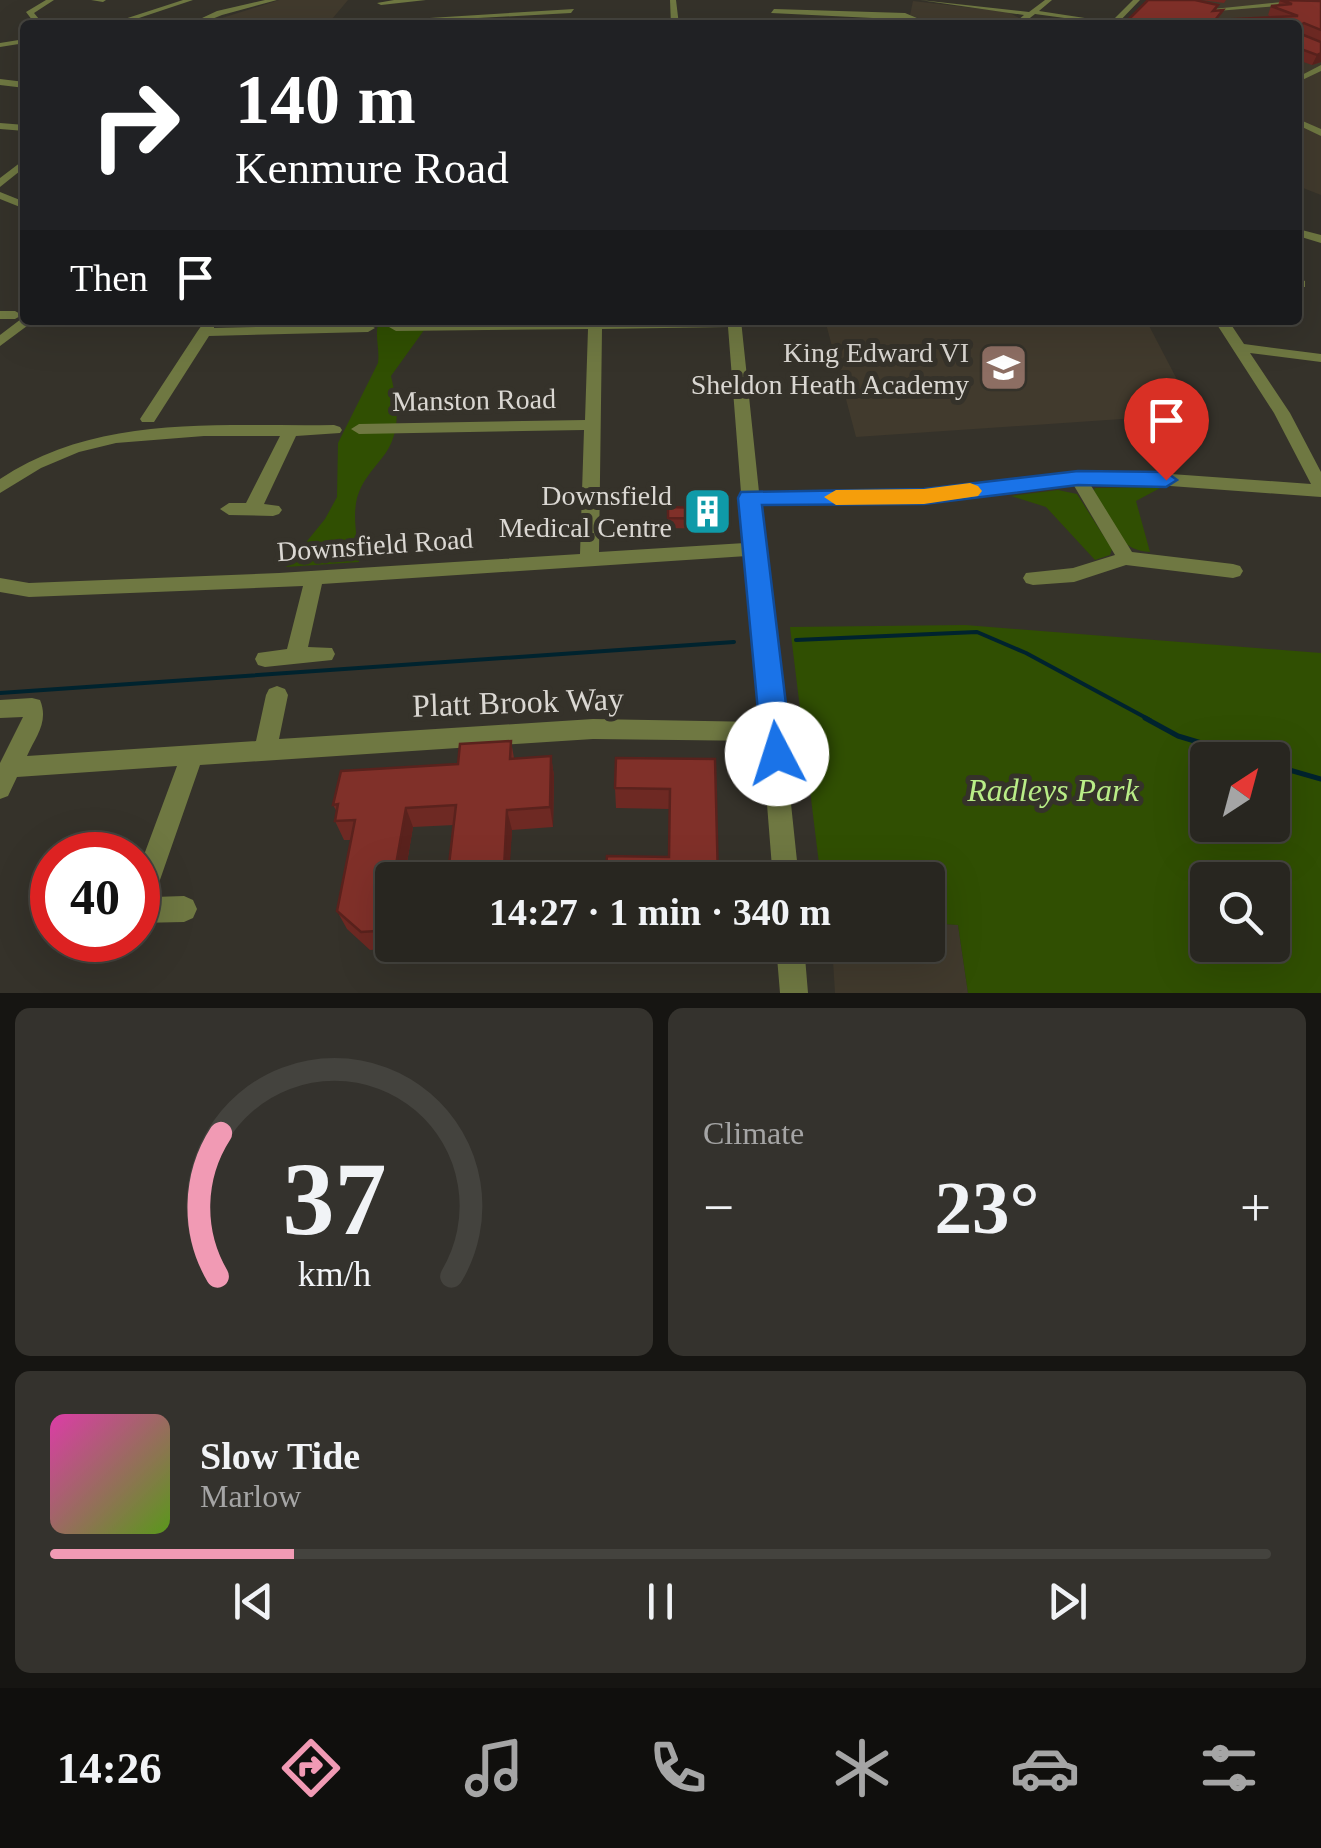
<!DOCTYPE html>
<html lang="en">
<head>
<meta charset="utf-8">
<style>
	body { margin:0; font-family:"Times New Roman",serif; background:#34322d; color:#f1f3f6; height:100vh; display:flex; flex-direction:column; font-size:38px; white-space:nowrap }
	* { box-sizing:border-box; margin:0 }
	p { font-size:32px; color:#a5a5a5 }
	.icon { flex:none; width:55px; height:55px; fill:none; stroke:currentColor; stroke-width:2; stroke-linecap:round; stroke-linejoin:round }
	.map { position:relative; height:993px; overflow:hidden }
	.drawer { display:flex; flex-direction:column; gap:15px; padding:15px; background:#161512; flex:1 }
	.drawer>* { flex:none }
	.banner { position:absolute; left:20px; top:20px; width:1282px; height:305px; border-radius:10px; box-shadow:0 10px 40px #0002,0 0 0 2px #44433e; background:#202124; color:#fff; overflow:hidden }
	.needle { width:65px; rotate:36deg }
	.controls { position:absolute; left:1190px; top:742px; display:grid; gap:20px }
	.controls a { display:grid; place-items:center; width:100px; height:100px; border-radius:10px; background:#282620; box-shadow:0 10px 40px #0002,0 0 0 2px #44433e; font-size:50px }
	.speed { position:absolute; left:30px; top:832px; display:flex; gap:20px; font-size:50px; font-weight:700; text-align:center }
	.speed>* { display:grid; place-content:center; width:130px; height:130px; border-radius:50%; background:#282620; box-shadow:0 10px 40px #0002,0 0 0 2px #44433e; line-height:1 }
	.speed .limit { border:15px solid #d22; background:#fff; color:#111 }
	.pin { position:absolute; display:grid; place-items:center; width:85px; height:85px; color:#fff; margin:-102px -42px; border-radius:50% 50% 50% 0; rotate:-45deg; box-shadow:0 0 10px #0007 }
	.pin .icon { rotate:45deg }
	.me { position:absolute; width:110px; margin:-55px; rotate:355deg; stroke-linejoin:round; filter:drop-shadow(0 0 8px #0008) }
	.turn { display:flex; align-items:center; gap:35px; height:210px; padding:0 50px; font-size:45px }
	.turn .icon { width:130px; height:130px; stroke-width:2.5 }
	.turn b { display:block; font-size:70px; line-height:85px }
	.then { display:flex; align-items:center; height:95px; padding:0 50px; background:#0003; gap:20px; font-size:38px }
	.big { font-size:75px; font-weight:700; line-height:1.1 }
	.drawer .card { flex:1; display:flex; flex-direction:column; justify-content:center; gap:15px; min-width:0; padding:0 35px; border-radius:15px; background:#34322d }
	.drawer .dial { align-items:center; gap:0 }
	.dial svg { height:260px; overflow:visible; fill:none; stroke:#44433e; stroke-width:7; stroke-linecap:round; text-anchor:middle }
	.dial text { fill:#f1f3f6; stroke:none }
	.song { display:flex; align-items:center; gap:30px }
	.cover { width:120px; height:120px; border-radius:15px; background:linear-gradient(135deg,hsl(320 70% 55%),hsl(90 70% 35%)) }
	.played { height:10px; border-radius:5px; background:linear-gradient(90deg,#f19ab4 20%,#44433e 20%) }
	.keys { display:flex; justify-content:space-around; direction:ltr }
	.heat { display:flex; justify-content:space-between; align-items:center; font-size:55px; direction:ltr }
	.drawer .tiles { flex:1; display:grid; gap:15px; grid-template-columns:1fr 1fr }
	.card:last-child { grid-column:span 2 }
	.trip { position:absolute; left:375px; top:862px; width:570px; height:100px; border-radius:10px; background:#282620; box-shadow:0 10px 40px #0002,0 0 0 2px #44433e; font-weight:700; line-height:100px; text-align:center }
	.dock { display:flex; height:160px; justify-content:space-around; align-items:center; background:#100f0d; color:#a5a5a5 }
	.dock .icon { width:70px; height:70px }
	.dock .active { color:#f19ab4 }
	.dock b { font-size:45px; color:#f1f3f6 }
	.map>svg:first-child { display:block }
</style>
</head>
<body>
<div class="map">
<svg width="1321" height="993" viewBox="0 0 1321 993">
	<rect width="100%" height="100%" fill="#35322a"/>
	<!-- built -->
	<path fill="#413a2d" d="M279,0H348L327,25H200Z
		M1148,0H1321V195L1298,186V25H1122Z
		M913,1L1008,12L1019,18L1010,25H896V18H918L910,15Z
		M825,320H1146L1195,414L856,437Z
		M928,923L958,925L968,993H835L832,945H928Z"/>
	<!-- green -->
	<path fill="#304f02" fill-rule="evenodd" d="M379,320H427V326L391,376C398,406 402,433 382,458C371,472 362,481 357,498C352,519 358,540 359,562L286,567L325,519L337,497L338,443L378,363C380,347 374,337 379,320Z
		M1162,487L1136,501L1150,552C1117,551 1109,519 1093,492L1095,488Z
		M1058,490L1077,494L1112,549L1110,555L1095,560L1046,507L1011,496Z
		M965,625L1321,653V993H968L958,925L928,923V880H821L790,627ZM1208,760H1272V825H1208ZM1208,880H1272V945H1208Z"/>
	<g fill="none" stroke-linecap="round" stroke-linejoin="round">
		<!-- stream-far1 -->
		<path stroke="#00232e" stroke-width="4" d="M796,640L977,632L1026,653L1150,720
			M0,693L734,642"/>
		<!-- stream -->
		<path stroke="#00232e" stroke-width="5" d="M1145,718L1178,736L1258,760
			M1272,765L1321,779"/>
		<!-- minor -->
		<path fill="#6f7842" fill-rule="evenodd" d="M46,0H54L34,13L44,25H36L26,12Z
			M91,0H106L103,2Z
			M183,0H193L118,25H106Z
			M265,0H277L222,15L197,25H187L217,11Z
			M394,0H426L381,5L377,3Z
			M670,0H676L679,25H671Z
			M920,0L1029,12L1045,0H1052L1039,11L1111,22L1133,0H1140L1116,25L1035,14L1021,25H1012L1024,15Z
			M1301,0L1321,2V6L1302,4L1217,11L1213,9Z
			M574,9L571,13L369,24L365,22Z
			M774,9L905,13L917,18L913,20L771,13Z
			M25,39V43L0,47V43Z
			M1321,65V71L1298,82V77Z
			M0,79L25,82V88L0,85Z
			M1298,119L1321,129V136L1298,125Z
			M0,123L25,125V131L0,129Z
			M25,159V167L0,187V178Z
			M0,192L25,202V209L0,199Z
			M1298,229L1321,235V243L1298,236Z
			M1298,278L1305,281V287H1298Z
			M0,311H15L22,315L15,319H0Z
			M25,316V320H33L31,323L0,346V335Z
			M588,320H741L759,492L924,490L1078,472H1143L1311,484L1274,413L1214,320H1228L1244,344L1321,354V362L1250,353L1290,413L1321,472V497L1143,484H1090L1132,552L1233,564L1240,566L1243,571L1240,576L1233,578L1126,565L1074,582L1033,585L1026,583L1023,578L1026,573L1073,568L1115,555L1073,484L924,502L760,504L783,725L786,732L784,737L799,880H773L762,741L593,739L200,765L154,897L184,896L193,900L197,909L193,918L184,922L138,923V871L177,766L17,777L8,796L0,799V763L23,717L0,718V700L32,698L40,700C49,722 36,736 27,756L256,741L266,695L269,689L277,686L285,689L288,695L279,739L593,719L760,722L747,556L322,584L308,647L332,648L335,654L332,660L265,667L258,665L255,659L258,653L287,649L303,586L29,597L0,592V578L29,583L279,573L580,554L584,430L359,434L351,429L359,424L585,420L588,329L396,331L389,327L396,323ZM728,327L745,543L599,552L602,329Z
			M209,321L214,322V328L368,324L375,328L368,332L209,336L154,422H142L140,419L197,332L204,322Z
			M334,425L340,427L342,430L340,433L296,436L264,504L279,506L282,510L279,514L273,516L229,515L220,509L229,503H246L280,436H204L116,443L79,452L41,468L0,493V479C99,413 220,427 334,425Z
			M776,945H804L808,993H780Z"/>
	</g>
	<!-- wall -->
	<path fill="#6e2923" fill-rule="evenodd" d="M1201,0H1226L1224,3Z
		M1280,0L1321,1V42L1301,33L1321,42V62L1312,65L1298,60V25H1127L1128,20L1218,5L1216,11L1219,20L1271,17L1268,15L1271,6L1278,5Z
		M668,507L716,519L715,529L668,528Z
		M511,741L514,758L551,756L554,776L553,827L512,830L509,868L548,866L550,879L392,880V945H435L370,950L347,929L337,911L351,840H344L335,821L337,812L333,805L458,764ZM454,825L448,873L405,875L413,827Z
		M715,759L669,857V809L616,808L615,788Z"/>
	<!-- shaded-wall -->
	<path fill="#5a221d" d="M1321,53V62L1312,65L1317,55Z
		M551,756L554,776L553,827L550,807Z
		M406,808L413,827L404,880L394,876Z
		M507,810L512,830L509,880L504,869Z"/>
	<!-- building -->
	<path fill="#803029" stroke="#5a221d" stroke-width="2.5" fill-rule="evenodd" d="M1148,0H1195L1218,5L1213,11L1223,10L1215,20L1298,16L1271,6L1292,4L1280,0L1321,1V30L1304,23L1298,26L1301,34L1321,42V53L1317,55L1298,48V25H1162L1128,20Z
		M699,494H715L716,519L668,518V507L700,508Z
		M511,741L510,759L551,756L550,807L507,810L504,869L548,866V879L555,880H392V930L361,932L337,911L355,820L335,821L338,804L333,805L341,771L458,764L460,744ZM456,805L448,873L394,876L406,808Z
		M616,758L715,759L718,880H605L607,856L669,857L670,789L615,788Z"/>
	<!-- route -->
	<path fill="#1a73e8" stroke="#114b97" stroke-width="2.5" d="M1078,471L1166,472L1177,480L1166,487L1078,485L924,504L762,505L792,754L787,763L777,767L766,763L762,754L738,498L741,492L924,489Z"/>
	<!-- slow -->
	<path fill="#f59e0b" d="M970,483L978,486L982,491L978,496L924,504L836,505L824,497L836,490L924,489Z"/>
	<!-- icons -->
	<defs>
		<symbol id="school-square" viewBox="-11 -11 22 22"><rect x="-9" y="-9" width="18" height="18" rx="4" fill="#8d6e63" stroke="#35322a"/><path d="M0-5L7-2L0 1L-7-2ZM-4 1L0 2.5L4 1V4Q0 6-4 4Z" fill="#fff"/></symbol>
		<symbol id="building-square" viewBox="-11 -11 22 22"><rect x="-9" y="-9" width="18" height="18" rx="4" fill="#0f9aa8" stroke="#35322a"/><path d="M-4-6H4V6H1V3H-1V6H-4ZM-2.5-4.3h1.7v1.8h-1.7ZM.8-4.3h1.7v1.8H.8ZM-2.5-1h1.7V.8h-1.7ZM.8-1h1.7V.8H.8Z" fill="#fff"/></symbol>
	</defs>
	<g fill-rule="evenodd">
		<use href="#school-square" x="976" y="340" width="55" height="55"/>
		<use href="#building-square" x="680" y="484" width="55" height="55"/>
	</g>
	<g text-anchor="middle" dominant-baseline="central" stroke-width="10" stroke-linejoin="round" paint-order="stroke">
		<!-- poi labels -->
		<g font-size="28" fill="#dad7d2" stroke="#35322a" text-anchor="end">
			<text x="969" y="352">King Edward VI<tspan x="969" dy="32">Sheldon Heath Academy</tspan></text>
			<text x="672" y="495">Downsfield<tspan x="672" dy="32">Medical Centre</tspan></text>
		</g>
		<!-- street labels -->
		<g font-size="28" fill="#dad7d2" stroke="#35322a">
			<text transform="translate(474 400) rotate(-1)">Manston Road</text>
			<text transform="translate(375 545) rotate(-4)">Downsfield Road</text>
		</g>
		<!-- near-street labels -->
		<g font-size="32" fill="#dad7d2" stroke="#35322a">
			<text transform="translate(518 702) rotate(-2)">Platt Brook Way</text>
		</g>
		<!-- near-park labels -->
		<g font-size="32" font-style="italic" fill="#b9ed87" stroke="#35322a">
			<text x="1053" y="790">Radleys Park</text>
		</g>
	</g>
</svg>
<div class="controls">
<a><svg class="needle" viewBox="-14 -14 28 28"><path d="M0-13l5 13h-10z" fill="#e53935"/><path d="M0 13l5-13h-10z" fill="#a5a5a5"/></svg></a>
<a><svg class="icon" aria-label="search" viewBox="0 0 24 24"><circle cx="10" cy="10" r="6"/><path d="M15 15l6 6"/></svg></a>
</div>
<div class="speed"><div class="limit">40</div></div>
<div class="pin" style="left:1166px;top:480px;background:#d93025"><svg class="icon" aria-label="arrive" viewBox="0 0 24 24"><path d="M6 21V4h12l-3 4 3 4H6"/></svg></div>
<svg class="me" style="left:777px;top:754px" viewBox="-20 -20 40 40"><circle r="19" fill="#fff"/><path d="M0-13L10 11 0 6-10 11z" fill="#1a73e8"/></svg>
<div class="trip">14:27 · 1 min · 340 m</div>
<div class="banner">
<div class="turn"><svg class="icon" aria-label="right" viewBox="0 0 24 24"><path d="M7 20v-9h11M14 6l5 5-5 5"/></svg><div><b>140 m</b>Kenmure Road</div></div>
<div class="then">Then<svg class="icon" aria-label="arrive" viewBox="0 0 24 24"><path d="M6 21V4h12l-3 4 3 4H6"/></svg></div>
</div>
</div>
<section class="drawer">
<div class="tiles">
<div class="card dial"><svg viewBox="0 0 100 80">
<path d="M14 69A42 42 0 1 1 86 69"/>
<path d="M14 69A42 42 0 0 1 15 25" stroke="#f19ab4"/>
<text x="50" y="56" font-size="32" font-weight="700">37</text>
<text x="50" y="72" font-size="11">km/h</text>
</svg></div>
<div class="card"><p>Climate</p>
<div class="heat"><a>−</a><b class="big">23°</b><a>+</a></div>
</div>
<div class="card">
<div class="song"><i class="cover"></i><div><b>Slow Tide</b><p>Marlow</p></div></div>
<div class="played"></div>
<div class="keys"><svg class="icon" aria-label="previous" viewBox="0 0 24 24"><path d="M18 5L8 12l10 7zM5 5v14"/></svg><svg class="icon" aria-label="pause" viewBox="0 0 24 24"><path d="M8 5v14M16 5v14"/></svg><svg class="icon" aria-label="next" viewBox="0 0 24 24"><path d="M6 5l10 7-10 7zM19 5v14"/></svg></div>
</div>
</div>
</section>
<nav class="dock">
<b>14:26</b>
<svg class="icon active" aria-label="directions" viewBox="0 0 24 24"><path d="M12 3l9 9-9 9-9-9zM9 14v-3h6M13 9l2 2-2 2"/></svg>
<svg class="icon" aria-label="music" viewBox="0 0 24 24"><path d="M9 18V5l10-2v13"/><circle cx="6" cy="18" r="3"/><circle cx="16" cy="16" r="3"/></svg>
<svg class="icon" aria-label="phone" viewBox="0 0 24 24"><path d="M5 4h4l2 5-3 2q2 4 5 5l2-3 5 2v4C11 20 4 13 5 4z"/></svg>
<svg class="icon" aria-label="climate" viewBox="0 0 24 24"><path d="M12 3v18M4 7l16 10M4 17L20 7"/></svg>
<svg class="icon" aria-label="car" viewBox="0 0 24 24"><path d="M5 17H2v-5l4-1 3-4h7l3 4 3 1v5h-3M9 17h6M6 11h13"/><circle cx="7" cy="17" r="2"/><circle cx="17" cy="17" r="2"/></svg>
<svg class="icon" aria-label="filters" viewBox="0 0 24 24"><path d="M4 7h16M4 17h16"/><circle cx="9" cy="7" r="2"/><circle cx="15" cy="17" r="2"/></svg>
</nav>
</body>
</html>
